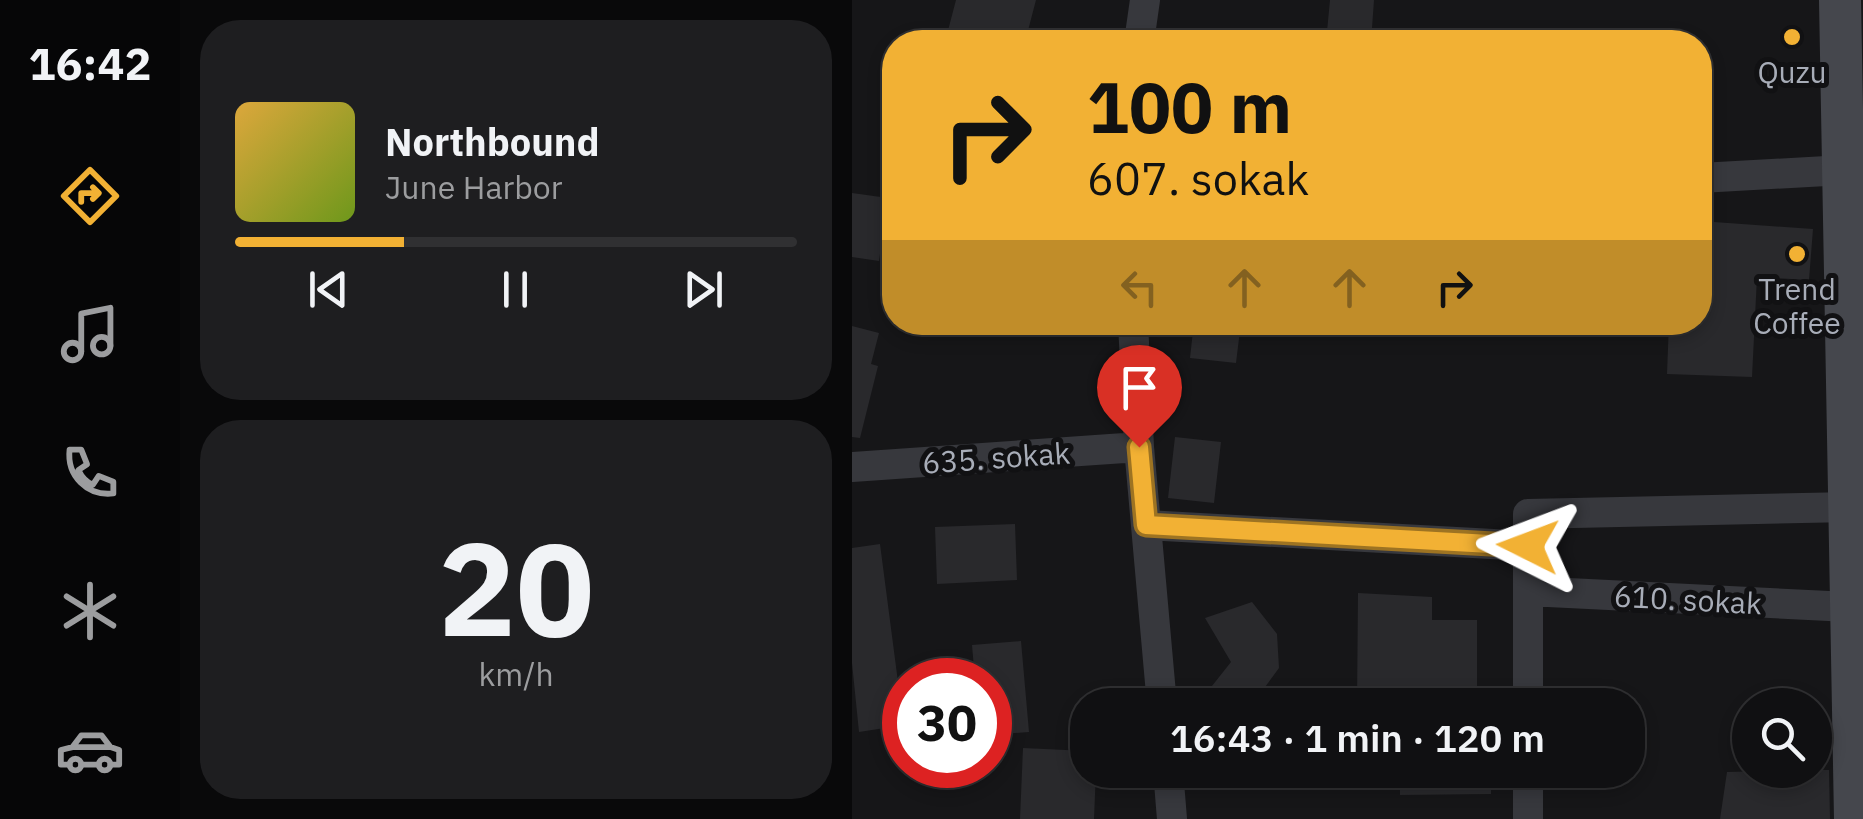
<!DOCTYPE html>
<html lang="en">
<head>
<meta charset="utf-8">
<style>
	body { margin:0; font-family:"IBM Plex Sans",sans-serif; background:#1e1e20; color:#f1f3f6; height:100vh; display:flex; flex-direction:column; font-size:38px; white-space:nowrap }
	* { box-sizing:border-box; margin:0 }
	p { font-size:32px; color:#9c9d9f }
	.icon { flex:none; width:55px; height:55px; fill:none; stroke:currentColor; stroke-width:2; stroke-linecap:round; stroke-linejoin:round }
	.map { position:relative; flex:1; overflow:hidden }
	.details { display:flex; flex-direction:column; gap:20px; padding:20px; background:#09090a; width:672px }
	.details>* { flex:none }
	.hud { position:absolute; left:30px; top:30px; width:830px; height:305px; border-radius:40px; box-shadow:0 5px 15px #0003,0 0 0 2px #303032; background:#f2b134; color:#111; overflow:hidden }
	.tools { position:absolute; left:880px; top:688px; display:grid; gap:20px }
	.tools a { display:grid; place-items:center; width:100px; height:100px; border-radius:50%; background:#101012; box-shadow:0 5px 15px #0003,0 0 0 2px #303032; font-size:50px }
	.speed { position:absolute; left:30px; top:658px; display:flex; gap:20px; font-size:50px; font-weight:700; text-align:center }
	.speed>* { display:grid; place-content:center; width:130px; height:130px; border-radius:50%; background:#101012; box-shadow:0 5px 15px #0003,0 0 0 2px #303032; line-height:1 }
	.speed .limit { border:15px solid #d22; background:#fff; color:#111 }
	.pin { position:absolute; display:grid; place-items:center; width:85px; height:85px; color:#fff; margin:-102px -42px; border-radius:50% 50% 50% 0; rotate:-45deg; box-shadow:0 0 10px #0007 }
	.pin .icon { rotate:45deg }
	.me { position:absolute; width:110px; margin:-55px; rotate:273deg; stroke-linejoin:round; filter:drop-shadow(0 0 8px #0008) }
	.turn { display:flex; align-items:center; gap:35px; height:210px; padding:0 40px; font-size:45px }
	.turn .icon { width:130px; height:130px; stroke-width:2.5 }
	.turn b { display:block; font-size:70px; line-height:85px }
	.lanes { display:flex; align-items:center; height:95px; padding:0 40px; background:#0003; justify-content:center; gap:50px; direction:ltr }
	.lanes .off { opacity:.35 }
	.details .widget { flex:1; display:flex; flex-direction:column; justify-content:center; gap:15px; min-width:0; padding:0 35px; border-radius:40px; background:#1e1e20 }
	.details .dial { align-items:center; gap:0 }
	.dial b { font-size:130px; line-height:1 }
	.song { display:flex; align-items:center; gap:30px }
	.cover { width:120px; height:120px; border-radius:15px; background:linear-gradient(135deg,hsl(40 70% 55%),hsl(80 70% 35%)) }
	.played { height:10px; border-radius:5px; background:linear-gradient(90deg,#f2b134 30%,#303032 30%) }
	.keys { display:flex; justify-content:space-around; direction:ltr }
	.trip { position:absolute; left:218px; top:688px; width:575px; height:100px; border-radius:40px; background:#101012; box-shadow:0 5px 15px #0003,0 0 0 2px #303032; font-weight:600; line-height:100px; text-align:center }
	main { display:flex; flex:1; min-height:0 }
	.menu { display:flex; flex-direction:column; width:180px; justify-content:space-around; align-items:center; background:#060607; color:#9c9d9f }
	.menu .icon { width:70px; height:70px }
	.menu .selected { color:#f2b134 }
	.menu b { font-size:45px; color:#f1f3f6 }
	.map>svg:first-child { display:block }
</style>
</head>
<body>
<main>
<nav class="menu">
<b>16:42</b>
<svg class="icon selected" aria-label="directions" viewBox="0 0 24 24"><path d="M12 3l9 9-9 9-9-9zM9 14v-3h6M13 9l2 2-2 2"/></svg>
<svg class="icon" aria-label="music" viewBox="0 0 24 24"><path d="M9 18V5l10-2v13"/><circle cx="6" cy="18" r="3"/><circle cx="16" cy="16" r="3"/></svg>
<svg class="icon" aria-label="phone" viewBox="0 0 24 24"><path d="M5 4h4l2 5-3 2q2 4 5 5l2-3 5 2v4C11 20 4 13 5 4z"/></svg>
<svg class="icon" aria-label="climate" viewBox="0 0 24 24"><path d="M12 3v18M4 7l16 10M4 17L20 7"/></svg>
<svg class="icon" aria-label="car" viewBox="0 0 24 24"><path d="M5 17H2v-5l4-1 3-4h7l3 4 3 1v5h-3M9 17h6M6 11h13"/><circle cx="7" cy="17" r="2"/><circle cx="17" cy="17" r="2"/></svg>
</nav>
<section class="details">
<div class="widget">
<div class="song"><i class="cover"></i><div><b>Northbound</b><p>June Harbor</p></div></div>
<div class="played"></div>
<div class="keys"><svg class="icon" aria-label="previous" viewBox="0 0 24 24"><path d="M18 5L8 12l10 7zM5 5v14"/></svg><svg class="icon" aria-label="pause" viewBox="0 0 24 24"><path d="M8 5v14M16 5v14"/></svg><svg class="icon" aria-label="next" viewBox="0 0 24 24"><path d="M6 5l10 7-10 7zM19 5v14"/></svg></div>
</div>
<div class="widget dial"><b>20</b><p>km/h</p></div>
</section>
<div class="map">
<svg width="1011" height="819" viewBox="0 0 1011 819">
	<rect width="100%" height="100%" fill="#161618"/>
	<!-- building -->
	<path fill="#29292c" d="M104,0H184L173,42H93Z
		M478,0H522L519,42H474Z
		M0,193L36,198L27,261L0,257Z
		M848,221L961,229L957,280L905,277L900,377L815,374L817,322H848Z
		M342,322H389L384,363L338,358Z
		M0,326L27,333L19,364L26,366L8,438L0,437Z
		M323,437L369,442L362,503L316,498Z
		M163,524L165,580L85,584L83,527Z
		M28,544L46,682L52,680V725L7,732L0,663V548Z
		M506,593L580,597V620H625V705H505Z
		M400,602L425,634L427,668L400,705H374L356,691L379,662L353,618Z
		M169,641L177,732L138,735V680H123L120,645Z
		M171,748L235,751V770H244L242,819H168Z
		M548,770H639V794L548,795Z
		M962,770H977L978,819H868L875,772Z"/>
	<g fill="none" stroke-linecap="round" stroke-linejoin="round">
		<!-- street -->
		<path stroke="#37383d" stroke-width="30" d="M287,42L293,0
			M848,178L992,170
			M281,322L287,447L310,705
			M0,467L287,447
			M294,525L676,546
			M676,591L997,607
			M676,705V514L999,507
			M316,770L320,819
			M676,819V770"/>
		<!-- secondary -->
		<path stroke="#45474d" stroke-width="42" d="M988,0L1003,819"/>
	</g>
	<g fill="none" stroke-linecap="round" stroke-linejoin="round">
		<defs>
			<path id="route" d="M287,447L294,525L676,546"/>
		</defs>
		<!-- route casing -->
		<use href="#route" stroke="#9d7322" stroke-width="25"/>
		<!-- route -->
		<use href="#route" stroke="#f2b134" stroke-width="18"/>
	</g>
	<!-- markers -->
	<g fill="#f2b134" stroke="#111113" stroke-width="4">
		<circle cx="940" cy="37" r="10"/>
		<circle cx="945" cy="254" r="10"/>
	</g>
	<g text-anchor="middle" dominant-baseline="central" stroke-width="10" stroke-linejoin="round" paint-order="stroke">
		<!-- poi labels -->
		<g font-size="30" fill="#a8adb8" stroke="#111113">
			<text x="940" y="71">Quzu</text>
			<text x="945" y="288">Trend<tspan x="945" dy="34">Coffee</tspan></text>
		</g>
		<!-- street labels -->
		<g font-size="30" fill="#a8adb8" stroke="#111113">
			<text transform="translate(144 457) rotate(-4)">635. sokak</text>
			<text transform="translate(836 599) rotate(3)">610. sokak</text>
		</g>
	</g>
</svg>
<div class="tools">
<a><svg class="icon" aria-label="search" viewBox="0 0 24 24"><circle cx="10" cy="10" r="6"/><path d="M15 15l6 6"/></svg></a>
</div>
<div class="speed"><div class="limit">30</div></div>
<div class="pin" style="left:287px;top:447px;background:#d93025"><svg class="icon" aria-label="arrive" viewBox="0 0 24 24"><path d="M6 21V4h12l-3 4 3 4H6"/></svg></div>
<svg class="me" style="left:676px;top:546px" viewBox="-20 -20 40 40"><path d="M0-17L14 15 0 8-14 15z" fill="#f2b134" stroke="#fff" stroke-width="4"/></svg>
<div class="trip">16:43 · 1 min · 120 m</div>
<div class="hud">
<div class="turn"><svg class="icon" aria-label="right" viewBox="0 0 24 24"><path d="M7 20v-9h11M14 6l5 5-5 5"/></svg><div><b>100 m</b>607. sokak</div></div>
<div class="lanes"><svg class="icon off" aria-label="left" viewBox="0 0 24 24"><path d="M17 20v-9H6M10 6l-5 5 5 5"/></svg><svg class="icon off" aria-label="ahead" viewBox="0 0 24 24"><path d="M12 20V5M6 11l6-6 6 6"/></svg><svg class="icon off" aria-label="ahead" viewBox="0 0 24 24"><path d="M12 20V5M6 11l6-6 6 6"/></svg><svg class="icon" aria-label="right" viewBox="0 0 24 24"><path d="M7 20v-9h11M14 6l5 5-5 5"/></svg></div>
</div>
</div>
</main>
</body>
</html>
